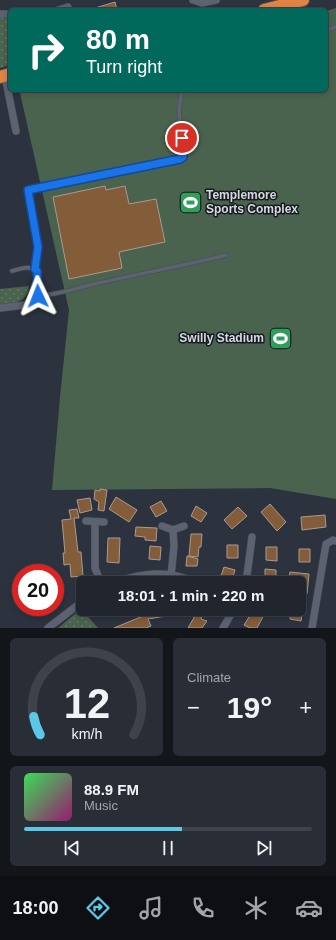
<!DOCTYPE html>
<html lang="en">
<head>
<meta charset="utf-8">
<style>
	body { margin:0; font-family:Arial,sans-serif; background:#292e36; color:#f1f3f6; height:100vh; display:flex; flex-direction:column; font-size:15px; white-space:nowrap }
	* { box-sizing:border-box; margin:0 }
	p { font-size:13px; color:#a2a5aa }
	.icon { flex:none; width:22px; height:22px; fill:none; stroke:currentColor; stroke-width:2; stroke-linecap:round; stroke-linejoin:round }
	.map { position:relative; height:628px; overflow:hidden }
	.side { display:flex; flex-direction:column; gap:10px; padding:10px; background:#121519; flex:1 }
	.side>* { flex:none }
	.guide { position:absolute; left:8px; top:8px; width:320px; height:84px; border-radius:6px; box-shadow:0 2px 6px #0003,0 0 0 1px #3e434a; background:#00695c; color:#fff; overflow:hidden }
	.speed { position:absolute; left:12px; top:564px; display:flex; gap:8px; font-size:20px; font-weight:700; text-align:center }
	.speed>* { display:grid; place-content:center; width:52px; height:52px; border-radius:50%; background:#21262e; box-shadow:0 2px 6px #0003,0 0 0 1px #3e434a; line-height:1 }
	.speed .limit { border:6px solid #d22; background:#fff; color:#111 }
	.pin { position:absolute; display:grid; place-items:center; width:34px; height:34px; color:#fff; margin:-17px; border:2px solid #fff; border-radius:50%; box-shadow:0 1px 4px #0007 }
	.me { position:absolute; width:44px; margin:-22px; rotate:358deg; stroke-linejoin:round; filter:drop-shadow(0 0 3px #0008) }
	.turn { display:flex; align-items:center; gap:14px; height:84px; padding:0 12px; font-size:18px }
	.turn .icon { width:52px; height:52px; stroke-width:2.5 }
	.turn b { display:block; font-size:28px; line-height:34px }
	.big { font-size:30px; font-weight:700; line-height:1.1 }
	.side .tile { flex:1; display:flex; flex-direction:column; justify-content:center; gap:6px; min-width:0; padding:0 14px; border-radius:6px; background:#292e36 }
	.side .dial { align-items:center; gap:0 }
	.dial svg { height:104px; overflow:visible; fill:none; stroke:#3e434a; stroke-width:7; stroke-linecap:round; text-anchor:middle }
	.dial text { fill:#f1f3f6; stroke:none }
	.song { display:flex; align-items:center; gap:12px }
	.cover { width:48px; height:48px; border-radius:6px; background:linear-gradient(135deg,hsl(130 70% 55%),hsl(320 70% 35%)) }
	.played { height:4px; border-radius:2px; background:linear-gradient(90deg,#5ac8e6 55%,#3e434a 55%) }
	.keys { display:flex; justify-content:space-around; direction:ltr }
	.heat { display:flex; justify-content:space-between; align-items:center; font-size:22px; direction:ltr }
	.side .tiles { flex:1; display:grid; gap:10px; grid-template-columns:1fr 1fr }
	.tile:last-child { grid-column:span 2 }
	.trip { position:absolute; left:76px; top:576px; width:230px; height:40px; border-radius:6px; background:#21262e; box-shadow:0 2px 6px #0003,0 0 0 1px #3e434a; font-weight:700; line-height:40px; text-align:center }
	.dock { display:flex; height:64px; justify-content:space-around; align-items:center; background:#0d0f12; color:#a2a5aa }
	.dock .icon { width:28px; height:28px }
	.dock .current { color:#5ac8e6 }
	.dock b { font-size:18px; color:#f1f3f6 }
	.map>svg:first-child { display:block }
</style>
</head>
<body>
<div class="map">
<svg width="336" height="628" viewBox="0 0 336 628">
	<defs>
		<pattern id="grass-dots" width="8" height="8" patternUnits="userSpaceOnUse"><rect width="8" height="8" fill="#49634e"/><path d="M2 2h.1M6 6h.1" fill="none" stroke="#627967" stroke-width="1.8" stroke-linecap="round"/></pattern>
	</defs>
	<rect width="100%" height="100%" fill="#2c323e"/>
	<!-- grass -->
	<path fill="url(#grass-dots)" d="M0,17L10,18V65L0,68Z
		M29,286C28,303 13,303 0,305V289Z
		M81,609L98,628H58Z"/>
	<!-- pitch -->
	<path fill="#49634e" d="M336,8V499L270,488L52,490L60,397L69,310L20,93L31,90H326V11Z"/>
	<!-- building -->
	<path fill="#835c3a" stroke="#aa9b90" d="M115,2L117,10H95V8Z
		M105,186L106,190L125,186L129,204L156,199L165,242L119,252L122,268L69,279L53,197Z
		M100,489L107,490L104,511L98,510L99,502L94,499L95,490L100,491Z
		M116,497L137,510L129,522L109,509Z
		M90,498L92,510L80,513L77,500Z
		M161,501L167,511L156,517L150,507Z
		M270,504L286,522L277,531L261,512Z
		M196,506L207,513L201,522L191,516Z
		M238,507L247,516L232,529L224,520Z
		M77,509L79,518H74L78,552H81L83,576L71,577L70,564L64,565L63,553H65L62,520L71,519L69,510Z
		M325,515L326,527L302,530L301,517Z
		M136,527L157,528L156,541L145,540V537L135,536Z
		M191,534H202L201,547H199L198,557L189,556Z
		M108,538H120L119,563L107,562Z
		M227,545H238V558H227Z
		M150,546L161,547L160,560L149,559Z
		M266,547H277V561L266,560Z
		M299,549H310V562H299Z
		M187,556L198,559L197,566H186Z
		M224,567L235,570L231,583L220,579Z
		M265,569L276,570V583H265Z
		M290,572L309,574L307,594L299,593V583H288Z
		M154,609H184V613L148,619L151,626L146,628H114L155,611Z
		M199,609H203L201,619L207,621L202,628H188Z
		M254,609H267L257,628H250L244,625Z
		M291,609H303L301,621L290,619Z"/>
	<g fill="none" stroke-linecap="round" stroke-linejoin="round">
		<defs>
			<path id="lane" d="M326,30L336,27
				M35,269L38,247L28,190L183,157L179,109L182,90
				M12,271C20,269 30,265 37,271L38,296C57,295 76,288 94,284C138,274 182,266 226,255"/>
			<path id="street" d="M193,0L202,3L216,0
				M58,10L68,7
				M0,14H10
				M5,76L16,131
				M0,308L25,305L38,296
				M86,521L104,522
				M95,523V568L101,583
				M162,526L173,530L184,526
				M171,576L174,546L173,530
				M113,583C144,572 167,570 199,583
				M246,583L252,537
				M48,628L83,601
				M223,628L234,609
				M312,628L326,544L333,540L336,541"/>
			<path id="highway" d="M264,10L303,0
				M0,77L10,74"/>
		</defs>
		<!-- lane casing -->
		<use href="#lane" stroke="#4b4f5a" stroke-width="5"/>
		<!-- street casing -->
		<use href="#street" stroke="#4b4f5a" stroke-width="8"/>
		<!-- highway casing -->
		<use href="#highway" stroke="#4b4f5a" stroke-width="14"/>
		<!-- lane -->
		<use href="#lane" stroke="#5c6270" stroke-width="3.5"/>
		<!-- street -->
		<use href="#street" stroke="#5c6270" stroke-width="7"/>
		<!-- highway -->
		<use href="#highway" stroke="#e08345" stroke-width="12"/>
	</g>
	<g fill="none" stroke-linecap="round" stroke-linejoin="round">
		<defs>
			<path id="route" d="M38,296L37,271L35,269L38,247L28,190L180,159L183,157L182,138"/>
		</defs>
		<!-- route casing -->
		<use href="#route" stroke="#114b97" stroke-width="10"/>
		<!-- route -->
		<use href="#route" stroke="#1a73e8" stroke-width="7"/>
	</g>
	<!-- icons -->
	<defs>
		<symbol id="stadium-square" viewBox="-11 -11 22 22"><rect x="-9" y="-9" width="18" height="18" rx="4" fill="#2e9e5b" stroke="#171a1f"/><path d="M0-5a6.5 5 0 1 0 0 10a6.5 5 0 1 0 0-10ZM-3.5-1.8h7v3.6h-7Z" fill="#fff"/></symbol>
	</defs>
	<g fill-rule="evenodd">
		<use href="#stadium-square" x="178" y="190" width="25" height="25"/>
		<use href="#stadium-square" x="268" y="326" width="25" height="25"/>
	</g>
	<g text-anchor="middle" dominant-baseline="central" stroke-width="3" stroke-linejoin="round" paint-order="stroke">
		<!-- poi labels -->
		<g font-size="12" font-weight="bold" fill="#d5d9e1" stroke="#171a1f" text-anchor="start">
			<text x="206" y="195">Templemore<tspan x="206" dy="14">Sports Complex</tspan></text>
			<text x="264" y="338" text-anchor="end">Swilly Stadium</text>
		</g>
	</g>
</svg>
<div class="speed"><div class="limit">20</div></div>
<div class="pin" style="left:182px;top:138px;background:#d93025"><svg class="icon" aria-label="arrive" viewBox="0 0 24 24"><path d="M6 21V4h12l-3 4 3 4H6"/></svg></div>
<svg class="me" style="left:38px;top:296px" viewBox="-20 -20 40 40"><path d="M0-17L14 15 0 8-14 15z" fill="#1a73e8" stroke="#fff" stroke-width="4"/></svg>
<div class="trip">18:01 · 1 min · 220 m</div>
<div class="guide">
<div class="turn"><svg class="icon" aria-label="right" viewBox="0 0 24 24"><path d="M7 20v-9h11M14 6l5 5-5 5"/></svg><div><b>80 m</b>Turn right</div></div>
</div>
</div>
<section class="side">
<div class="tiles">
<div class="tile dial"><svg viewBox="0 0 100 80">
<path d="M14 69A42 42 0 1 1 86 69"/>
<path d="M14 69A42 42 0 0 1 9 55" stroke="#5ac8e6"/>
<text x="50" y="56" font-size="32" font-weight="700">12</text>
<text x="50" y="72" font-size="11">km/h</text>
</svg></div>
<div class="tile"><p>Climate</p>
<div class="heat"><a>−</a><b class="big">19°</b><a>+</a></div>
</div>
<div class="tile">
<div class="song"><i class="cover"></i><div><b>88.9 FM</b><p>Music</p></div></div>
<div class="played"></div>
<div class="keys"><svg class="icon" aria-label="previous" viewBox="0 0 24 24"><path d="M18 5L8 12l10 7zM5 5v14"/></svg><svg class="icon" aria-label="pause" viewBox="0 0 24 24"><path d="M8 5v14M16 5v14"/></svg><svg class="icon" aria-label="next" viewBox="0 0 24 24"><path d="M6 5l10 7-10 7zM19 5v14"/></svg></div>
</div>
</div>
</section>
<nav class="dock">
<b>18:00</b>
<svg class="icon current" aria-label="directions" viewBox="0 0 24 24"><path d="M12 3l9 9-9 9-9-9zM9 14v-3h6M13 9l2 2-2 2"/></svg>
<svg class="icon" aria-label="music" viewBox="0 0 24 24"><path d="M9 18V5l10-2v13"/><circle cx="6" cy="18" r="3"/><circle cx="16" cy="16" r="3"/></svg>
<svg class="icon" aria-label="phone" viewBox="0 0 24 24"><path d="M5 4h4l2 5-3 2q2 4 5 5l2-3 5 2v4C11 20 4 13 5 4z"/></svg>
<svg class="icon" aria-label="climate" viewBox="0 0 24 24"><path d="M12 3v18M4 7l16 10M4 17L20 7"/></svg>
<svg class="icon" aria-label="car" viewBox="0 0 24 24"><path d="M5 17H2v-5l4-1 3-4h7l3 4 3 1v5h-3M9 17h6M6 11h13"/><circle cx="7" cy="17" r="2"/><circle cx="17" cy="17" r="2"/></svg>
</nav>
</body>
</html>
